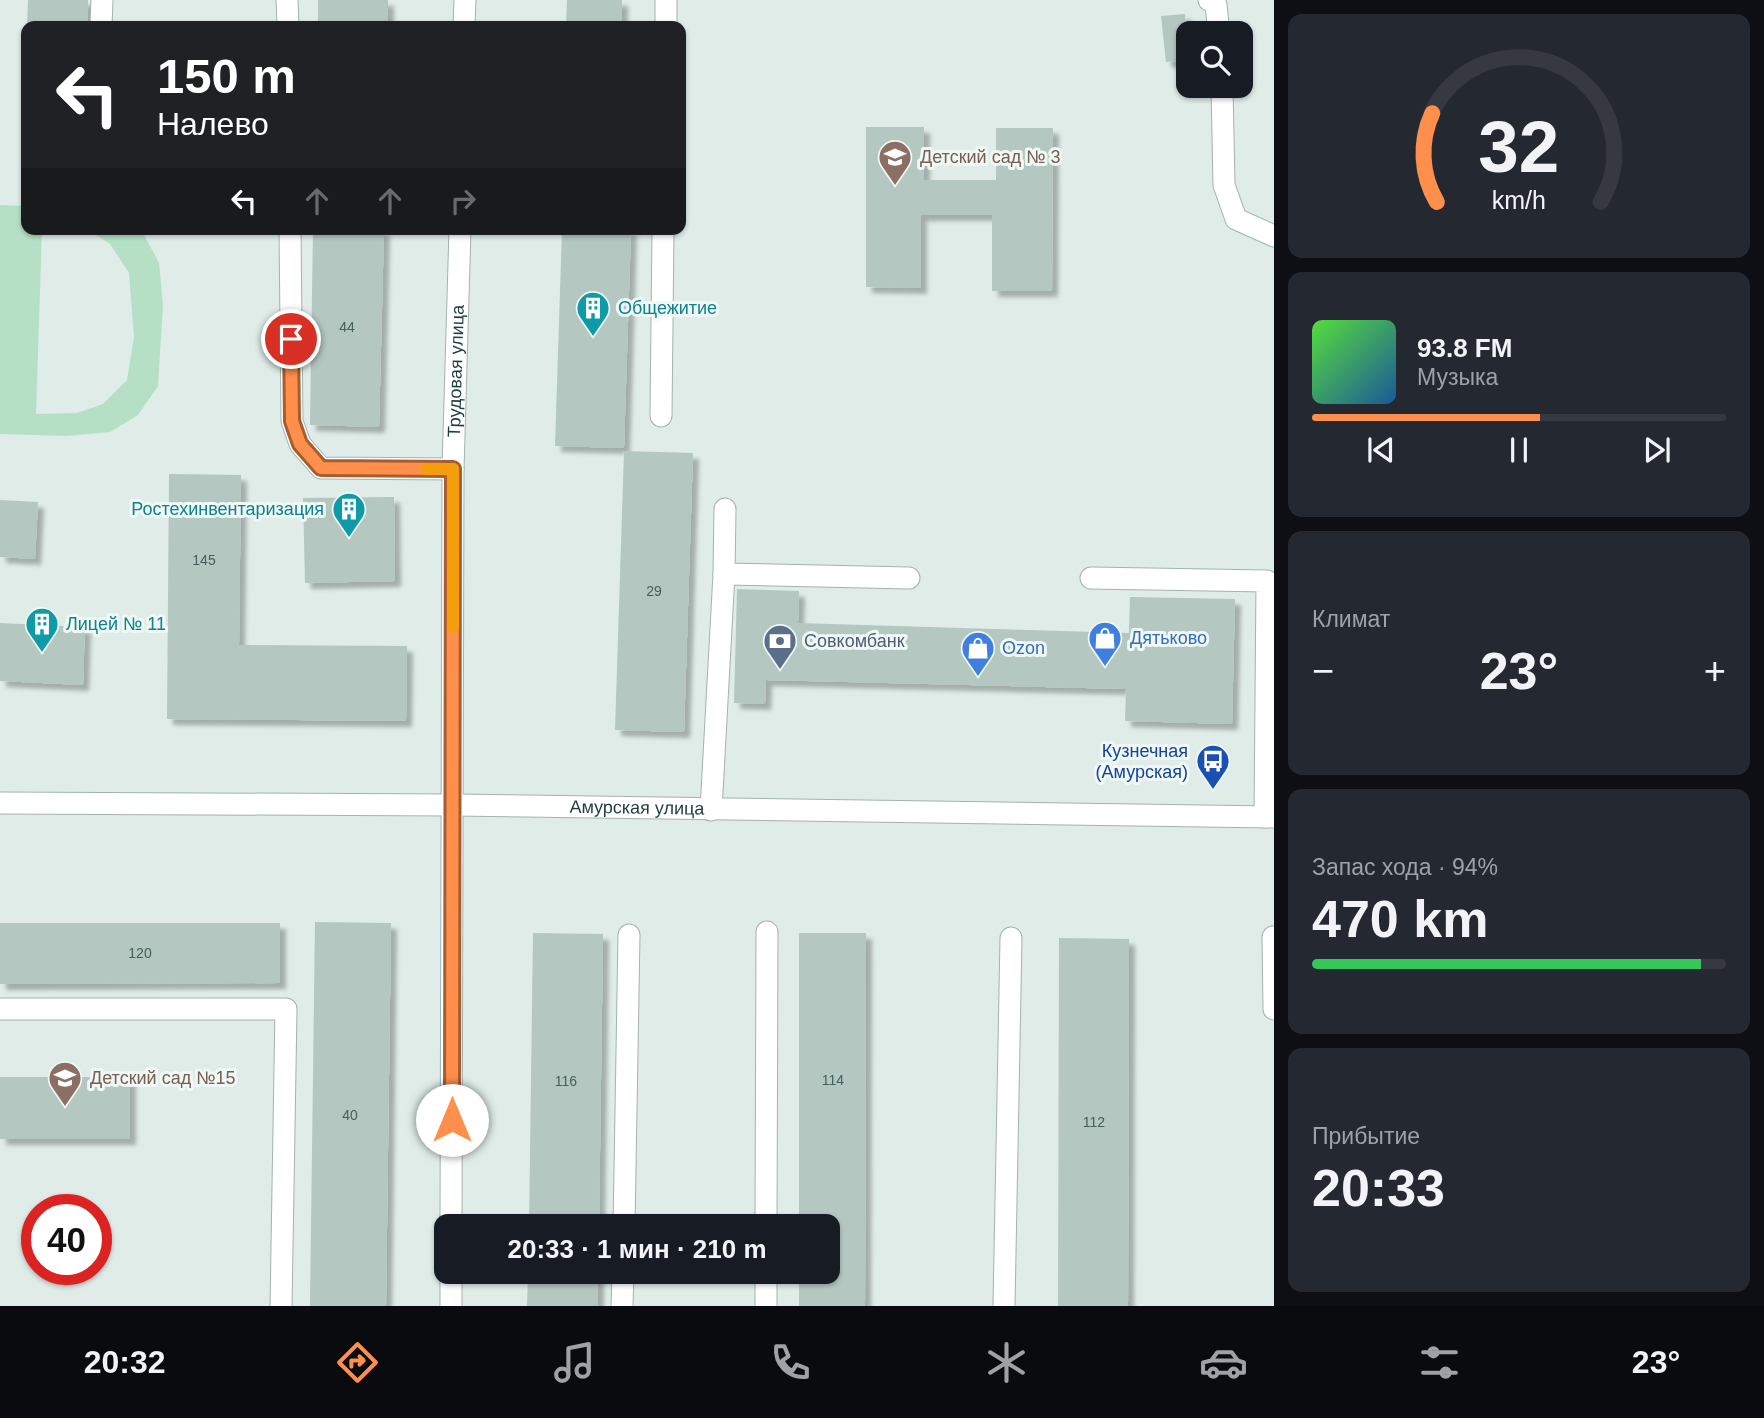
<!DOCTYPE html>
<html lang="ru">
<head>
<meta charset="utf-8">
<style>
	body { margin:0; font-family:Arial,sans-serif; background:#242831; color:#f1f3f6; height:100vh; display:flex; flex-direction:column; font-size:26px; white-space:nowrap }
	* { box-sizing:border-box; margin:0 }
	p { font-size:23px; color:#9ea1a6 }
	.icon { flex:none; width:38px; height:38px; fill:none; stroke:currentColor; stroke-width:2; stroke-linecap:round; stroke-linejoin:round }
	.map { position:relative; flex:1; overflow:hidden }
	.panel { display:flex; flex-direction:column; gap:14px; padding:14px; background:#0d0f14; width:490px }
	.panel>* { flex:none }
	.guide { position:absolute; left:21px; top:21px; width:665px; height:214px; border-radius:14px; box-shadow:0 2px 5px #0004; background:#202124; color:#fff; overflow:hidden }
	.tools { position:absolute; left:1176px; top:21px; display:grid; gap:14px }
	.tools a { display:grid; place-items:center; width:77px; height:77px; border-radius:14px; background:#171b24; box-shadow:0 2px 5px #0004; font-size:35px }
	.speed { position:absolute; left:21px; top:1194px; display:flex; gap:14px; font-size:35px; font-weight:700; text-align:center }
	.speed>* { display:grid; place-content:center; width:91px; height:91px; border-radius:50%; background:#171b24; box-shadow:0 2px 5px #0004; line-height:1 }
	.speed .limit { border:10px solid #d22; background:#fff; color:#111 }
	.pin { position:absolute; display:grid; place-items:center; width:60px; height:60px; color:#fff; margin:-30px; border:4px solid #fff; border-radius:50%; box-shadow:0 2px 7px #0007 }
	.me { position:absolute; width:77px; margin:-38px; rotate:0deg; stroke-linejoin:round; filter:drop-shadow(0 0 5px #0008) }
	.turn { display:flex; align-items:center; gap:24px; height:147px; padding:0 21px; font-size:32px }
	.turn .icon { width:91px; height:91px; stroke-width:2.5 }
	.turn b { display:block; font-size:49px; line-height:60px }
	.lanes { display:flex; align-items:center; height:66px; padding:0 21px; background:#0003; justify-content:center; gap:35px; direction:ltr }
	.lanes .off { opacity:.35 }
	.big { font-size:52px; font-weight:800; line-height:1.1 }
	.panel .card { flex:1; display:flex; flex-direction:column; justify-content:center; gap:10px; min-width:0; padding:0 24px; border-radius:14px; background:#242831 }
	.panel .dial { align-items:center; gap:0 }
	.dial svg { height:182px; overflow:visible; fill:none; stroke:#363941; stroke-width:7; stroke-linecap:round; text-anchor:middle }
	.dial text { fill:#f1f3f6; stroke:none }
	.song { display:flex; align-items:center; gap:21px }
	.cover { width:84px; height:84px; border-radius:10px; background:linear-gradient(135deg,hsl(110 70% 55%),hsl(210 70% 35%)) }
	.played { height:7px; border-radius:4px; background:linear-gradient(90deg,#ff8f4a 55%,#363941 55%) }
	.keys { display:flex; justify-content:space-around; direction:ltr }
	.heat { display:flex; justify-content:space-between; align-items:center; font-size:38px; direction:ltr }
	.charge { height:10px; border-radius:5px; background:linear-gradient(90deg,#34c759 94%,#363941 0) }
	.trip { position:absolute; left:434px; top:1214px; width:406px; height:70px; border-radius:14px; background:#171b24; box-shadow:0 2px 5px #0004; font-weight:800; line-height:70px; text-align:center }
	.menu { display:flex; height:112px; justify-content:space-around; align-items:center; background:#090b0e; color:#9ea1a6 }
	.menu .icon { width:49px; height:49px }
	.menu .current { color:#ff8f4a }
	.menu b { font-size:32px; color:#f1f3f6 }
	main { display:flex; flex:1; min-height:0 }
	.map>svg:first-child { display:block }
</style>
</head>
<body>
<main>
<div class="map">
<svg width="1274" height="1306" viewBox="0 0 1274 1306">
	<defs>
		<filter id="shadow"><feDropShadow dx="6" dy="6" stdDeviation="2" flood-color="#0004"/></filter>
	</defs>
	<rect width="100%" height="100%" fill="#dfece8"/>
	<!-- green -->
	<path fill="#b5e0c6" d="M0,205L26,206V229H42L36,414L77,413L103,404L127,380L134,337L129,273L110,244L87,229H141L159,263L163,305L158,386L138,415L110,432L67,436L0,434Z"/>
	<!-- building -->
	<path fill="#b4c7c1" filter="url(#shadow)" d="M28,0H88V26H27Z
		M318,0H388V26H318Z
		M567,0H622V26H566Z
		M1185,14L1188,60L1166,62L1161,16Z
		M866,127H924V180H996V128H1053L1052,291H992V215H921V288L866,287Z
		M313,229H384L379,427L310,425Z
		M562,229H631L624,448L555,446Z
		M624,451L693,453L684,732L615,730Z
		M169,474L241,475L239,645L407,646L406,721L167,719Z
		M394,497L395,581L305,583L303,498Z
		M0,500L38,502L35,559L0,557Z
		M737,589L799,591L798,623L1129,633L1130,597L1235,599L1232,724L1125,721L1126,689L766,680L765,704L734,703Z
		M0,623L85,627L83,685L0,681Z
		M315,922L391,923L386,1306H310Z
		M0,923H280V983L0,984Z
		M533,933L603,934L599,1227H529Z
		M799,933H866L865,1306H799V1272H828V1227H799Z
		M1059,938L1129,939L1128,1306H1058Z
		M0,1077H130V1139H0Z
		M528,1272H598V1306H527Z"/>
	<g fill="none" stroke-linecap="round" stroke-linejoin="round">
		<defs>
			<g id="minor">
				<path d="M287,0L288,26"/>
				<path d="M1209,0L1216,5L1219,33"/>
				<path d="M101,26L102,0"/>
				<path d="M464,26L465,0"/>
				<path d="M666,26V0"/>
				<path d="M1222,86L1224,185L1236,219L1274,236"/>
				<path d="M290,229L292,421L300,444L321,468L453,469"/>
				<path d="M661,416L663,229"/>
				<path d="M724,574L909,578"/>
				<path d="M1091,578L1267,581L1265,817"/>
				<path id="s1" d="M0,803L453,805L1274,817"/>
				<path d="M711,810L724,574L725,509"/>
				<path d="M1273,937L1274,1009"/>
				<path d="M0,1009H286L281,1306"/>
				<path id="s2" d="M451,1227L453,469L460,229"/>
				<path d="M624,1227L629,935"/>
				<path d="M766,1227L767,932"/>
				<path d="M451,1306V1272"/>
				<path d="M622,1306L623,1272"/>
				<path d="M766,1306V1272"/>
				<path d="M1004,1306L1011,938"/>
			</g>
		</defs>
		<!-- minor casing -->
		<use href="#minor" stroke="#a1b4b0" stroke-width="23"/>
		<!-- minor -->
		<use href="#minor" stroke="#fff" stroke-width="21"/>
	</g>
	<g fill="none" stroke-linecap="round" stroke-linejoin="round">
		<defs>
			<path id="route" d="M291,339L292,421L300,444L321,468L453,469L452,1120"/>
		</defs>
		<!-- route casing -->
		<use href="#route" stroke="#a65d30" stroke-width="18"/>
		<!-- route -->
		<use href="#route" stroke="#ff8f4a" stroke-width="12"/>
		<!-- slow -->
		<path stroke="#f59e0b" stroke-width="12" d="M427,469H453V627"/>
	</g>
	<!-- icons -->
	<defs>
		<symbol id="school-pin" viewBox="-11 -11 22 30"><path d="M0 17L-7.5 6A9.5 9.5 0 1 1 7.5 6Z" fill="#8d6e63" stroke="#eff8f5"/><path d="M0-5L7-2L0 1L-7-2ZM-4 1L0 2.5L4 1V4Q0 6-4 4Z" fill="#fff"/></symbol>
		<symbol id="building-pin" viewBox="-11 -11 22 30"><path d="M0 17L-7.5 6A9.5 9.5 0 1 1 7.5 6Z" fill="#0f9aa8" stroke="#eff8f5"/><path d="M-4-6H4V6H1V3H-1V6H-4ZM-2.5-4.3h1.7v1.8h-1.7ZM.8-4.3h1.7v1.8H.8ZM-2.5-1h1.7V.8h-1.7ZM.8-1h1.7V.8H.8Z" fill="#fff"/></symbol>
		<symbol id="shop-pin" viewBox="-11 -11 22 30"><path d="M0 17L-7.5 6A9.5 9.5 0 1 1 7.5 6Z" fill="#3f7fe0" stroke="#eff8f5"/><path d="M-5-2.5h2.3a2.7 3.5 0 0 1 5.4 0H5L5.5 6h-11ZM-1.5-2.5h3a1.5 2.3 0 0 0-3 0Z" fill="#fff"/></symbol>
		<symbol id="bank-pin" viewBox="-11 -11 22 30"><path d="M0 17L-7.5 6A9.5 9.5 0 1 1 7.5 6Z" fill="#5c6f8a" stroke="#eff8f5"/><path d="M-6-4H6V4H-6ZM0-2.3a2.3 2.3 0 1 0 0 4.6a2.3 2.3 0 1 0 0-4.6Z" fill="#fff"/></symbol>
		<symbol id="bus-pin" viewBox="-11 -11 22 30"><path d="M0 17L-7.5 6A9.5 9.5 0 1 1 7.5 6Z" fill="#1a4fb4" stroke="#eff8f5"/><path d="M-5-6H5V4H4V6H2V4H-2V6H-4V4H-5ZM-3.5-4V0h7V-4ZM-3.5 1.2v1.5H-2V1.2ZM2 1.2v1.5H3.5V1.2Z" fill="#fff"/></symbol>
	</defs>
	<g fill-rule="evenodd">
		<use href="#school-pin" x="876" y="138" width="38" height="52"/>
		<use href="#building-pin" x="574" y="289" width="38" height="52"/>
		<use href="#building-pin" x="330" y="490" width="38" height="52"/>
		<use href="#building-pin" x="23" y="605" width="38" height="52"/>
		<use href="#shop-pin" x="1086" y="619" width="38" height="52"/>
		<use href="#bank-pin" x="761" y="622" width="38" height="52"/>
		<use href="#shop-pin" x="959" y="629" width="38" height="52"/>
		<use href="#bus-pin" x="1194" y="742" width="38" height="52"/>
		<use href="#school-pin" x="46" y="1059" width="38" height="52"/>
	</g>
	<g text-anchor="middle" dominant-baseline="central" stroke-width="6" stroke-linejoin="round" paint-order="stroke">
		<!-- number labels -->
		<g font-size="14" fill="#44605c">
			<text x="347" y="327">44</text>
			<text x="204" y="560">145</text>
			<text x="654" y="591">29</text>
			<text x="140" y="953">120</text>
			<text x="833" y="1080">114</text>
			<text x="566" y="1081">116</text>
			<text x="350" y="1115">40</text>
			<text x="1094" y="1122">112</text>
		</g>
		<!-- education labels -->
		<g font-size="18" fill="#785e54" stroke="#eff8f5" text-anchor="start">
			<text x="920" y="157">Детский сад № 3</text>
			<text x="90" y="1078">Детский сад №15</text>
		</g>
		<!-- culture labels -->
		<g font-size="18" fill="#0d838f" stroke="#eff8f5" text-anchor="start">
			<text x="618" y="308">Общежитие</text>
			<text x="324" y="509" text-anchor="end">Ростехинвентаризация</text>
			<text x="66" y="624">Лицей № 11</text>
		</g>
		<!-- street labels -->
		<g font-size="18" fill="#1e3e3a" stroke="#eff8f5">
			<text stroke="none"><textPath href="#s2" startOffset="856">Трудовая улица</textPath></text>
			<text stroke="none"><textPath href="#s1" startOffset="637">Амурская улица</textPath></text>
		</g>
		<!-- shop labels -->
		<g font-size="18" fill="#366cbe" stroke="#eff8f5" text-anchor="start">
			<text x="1130" y="638">Дятьково</text>
			<text x="1002" y="648">Ozon</text>
		</g>
		<!-- service labels -->
		<g font-size="18" fill="#4e5e75" stroke="#eff8f5" text-anchor="start">
			<text x="804" y="641">Совкомбанк</text>
		</g>
		<!-- transit labels -->
		<g font-size="18" fill="#164399" stroke="#eff8f5" text-anchor="end">
			<text x="1188" y="751">Кузнечная<tspan x="1188" dy="21">(Амурская)</tspan></text>
		</g>
	</g>
</svg>
<div class="tools">
<a><svg class="icon" aria-label="search" viewBox="0 0 24 24"><circle cx="10" cy="10" r="6"/><path d="M15 15l6 6"/></svg></a>
</div>
<div class="speed"><div class="limit">40</div></div>
<div class="pin" style="left:291px;top:339px;background:#d93025"><svg class="icon" aria-label="arrive" viewBox="0 0 24 24"><path d="M6 21V4h12l-3 4 3 4H6"/></svg></div>
<svg class="me" style="left:452px;top:1120px" viewBox="-20 -20 40 40"><circle r="19" fill="#fff"/><path d="M0-13L10 11 0 6-10 11z" fill="#ff8f4a"/></svg>
<div class="trip">20:33 · 1 мин · 210 m</div>
<div class="guide">
<div class="turn"><svg class="icon" aria-label="left" viewBox="0 0 24 24"><path d="M17 20v-9H6M10 6l-5 5 5 5"/></svg><div><b>150 m</b>Налево</div></div>
<div class="lanes"><svg class="icon" aria-label="left" viewBox="0 0 24 24"><path d="M17 20v-9H6M10 6l-5 5 5 5"/></svg><svg class="icon off" aria-label="ahead" viewBox="0 0 24 24"><path d="M12 20V5M6 11l6-6 6 6"/></svg><svg class="icon off" aria-label="ahead" viewBox="0 0 24 24"><path d="M12 20V5M6 11l6-6 6 6"/></svg><svg class="icon off" aria-label="right" viewBox="0 0 24 24"><path d="M7 20v-9h11M14 6l5 5-5 5"/></svg></div>
</div>
</div>
<section class="panel">
<div class="card dial"><svg viewBox="0 0 100 80">
<path d="M14 69A42 42 0 1 1 86 69"/>
<path d="M14 69A42 42 0 0 1 12 30" stroke="#ff8f4a"/>
<text x="50" y="56" font-size="32" font-weight="700">32</text>
<text x="50" y="72" font-size="11">km/h</text>
</svg></div>
<div class="card">
<div class="song"><i class="cover"></i><div><b>93.8 FM</b><p>Музыка</p></div></div>
<div class="played"></div>
<div class="keys"><svg class="icon" aria-label="previous" viewBox="0 0 24 24"><path d="M18 5L8 12l10 7zM5 5v14"/></svg><svg class="icon" aria-label="pause" viewBox="0 0 24 24"><path d="M8 5v14M16 5v14"/></svg><svg class="icon" aria-label="next" viewBox="0 0 24 24"><path d="M6 5l10 7-10 7zM19 5v14"/></svg></div>
</div>
<div class="card"><p>Климат</p>
<div class="heat"><a>−</a><b class="big">23°</b><a>+</a></div>
</div>
<div class="card"><p>Запас хода · 94%</p><b class="big">470 km</b><div class="charge"></div></div>
<div class="card"><p>Прибытие</p><b class="big">20:33</b></div>
</section>
</main>
<nav class="menu">
<b>20:32</b>
<svg class="icon current" aria-label="directions" viewBox="0 0 24 24"><path d="M12 3l9 9-9 9-9-9zM9 14v-3h6M13 9l2 2-2 2"/></svg>
<svg class="icon" aria-label="music" viewBox="0 0 24 24"><path d="M9 18V5l10-2v13"/><circle cx="6" cy="18" r="3"/><circle cx="16" cy="16" r="3"/></svg>
<svg class="icon" aria-label="phone" viewBox="0 0 24 24"><path d="M5 4h4l2 5-3 2q2 4 5 5l2-3 5 2v4C11 20 4 13 5 4z"/></svg>
<svg class="icon" aria-label="climate" viewBox="0 0 24 24"><path d="M12 3v18M4 7l16 10M4 17L20 7"/></svg>
<svg class="icon" aria-label="car" viewBox="0 0 24 24"><path d="M5 17H2v-5l4-1 3-4h7l3 4 3 1v5h-3M9 17h6M6 11h13"/><circle cx="7" cy="17" r="2"/><circle cx="17" cy="17" r="2"/></svg>
<svg class="icon" aria-label="filters" viewBox="0 0 24 24"><path d="M4 7h16M4 17h16"/><circle cx="9" cy="7" r="2"/><circle cx="15" cy="17" r="2"/></svg>
<b>23°</b>
</nav>
</body>
</html>
